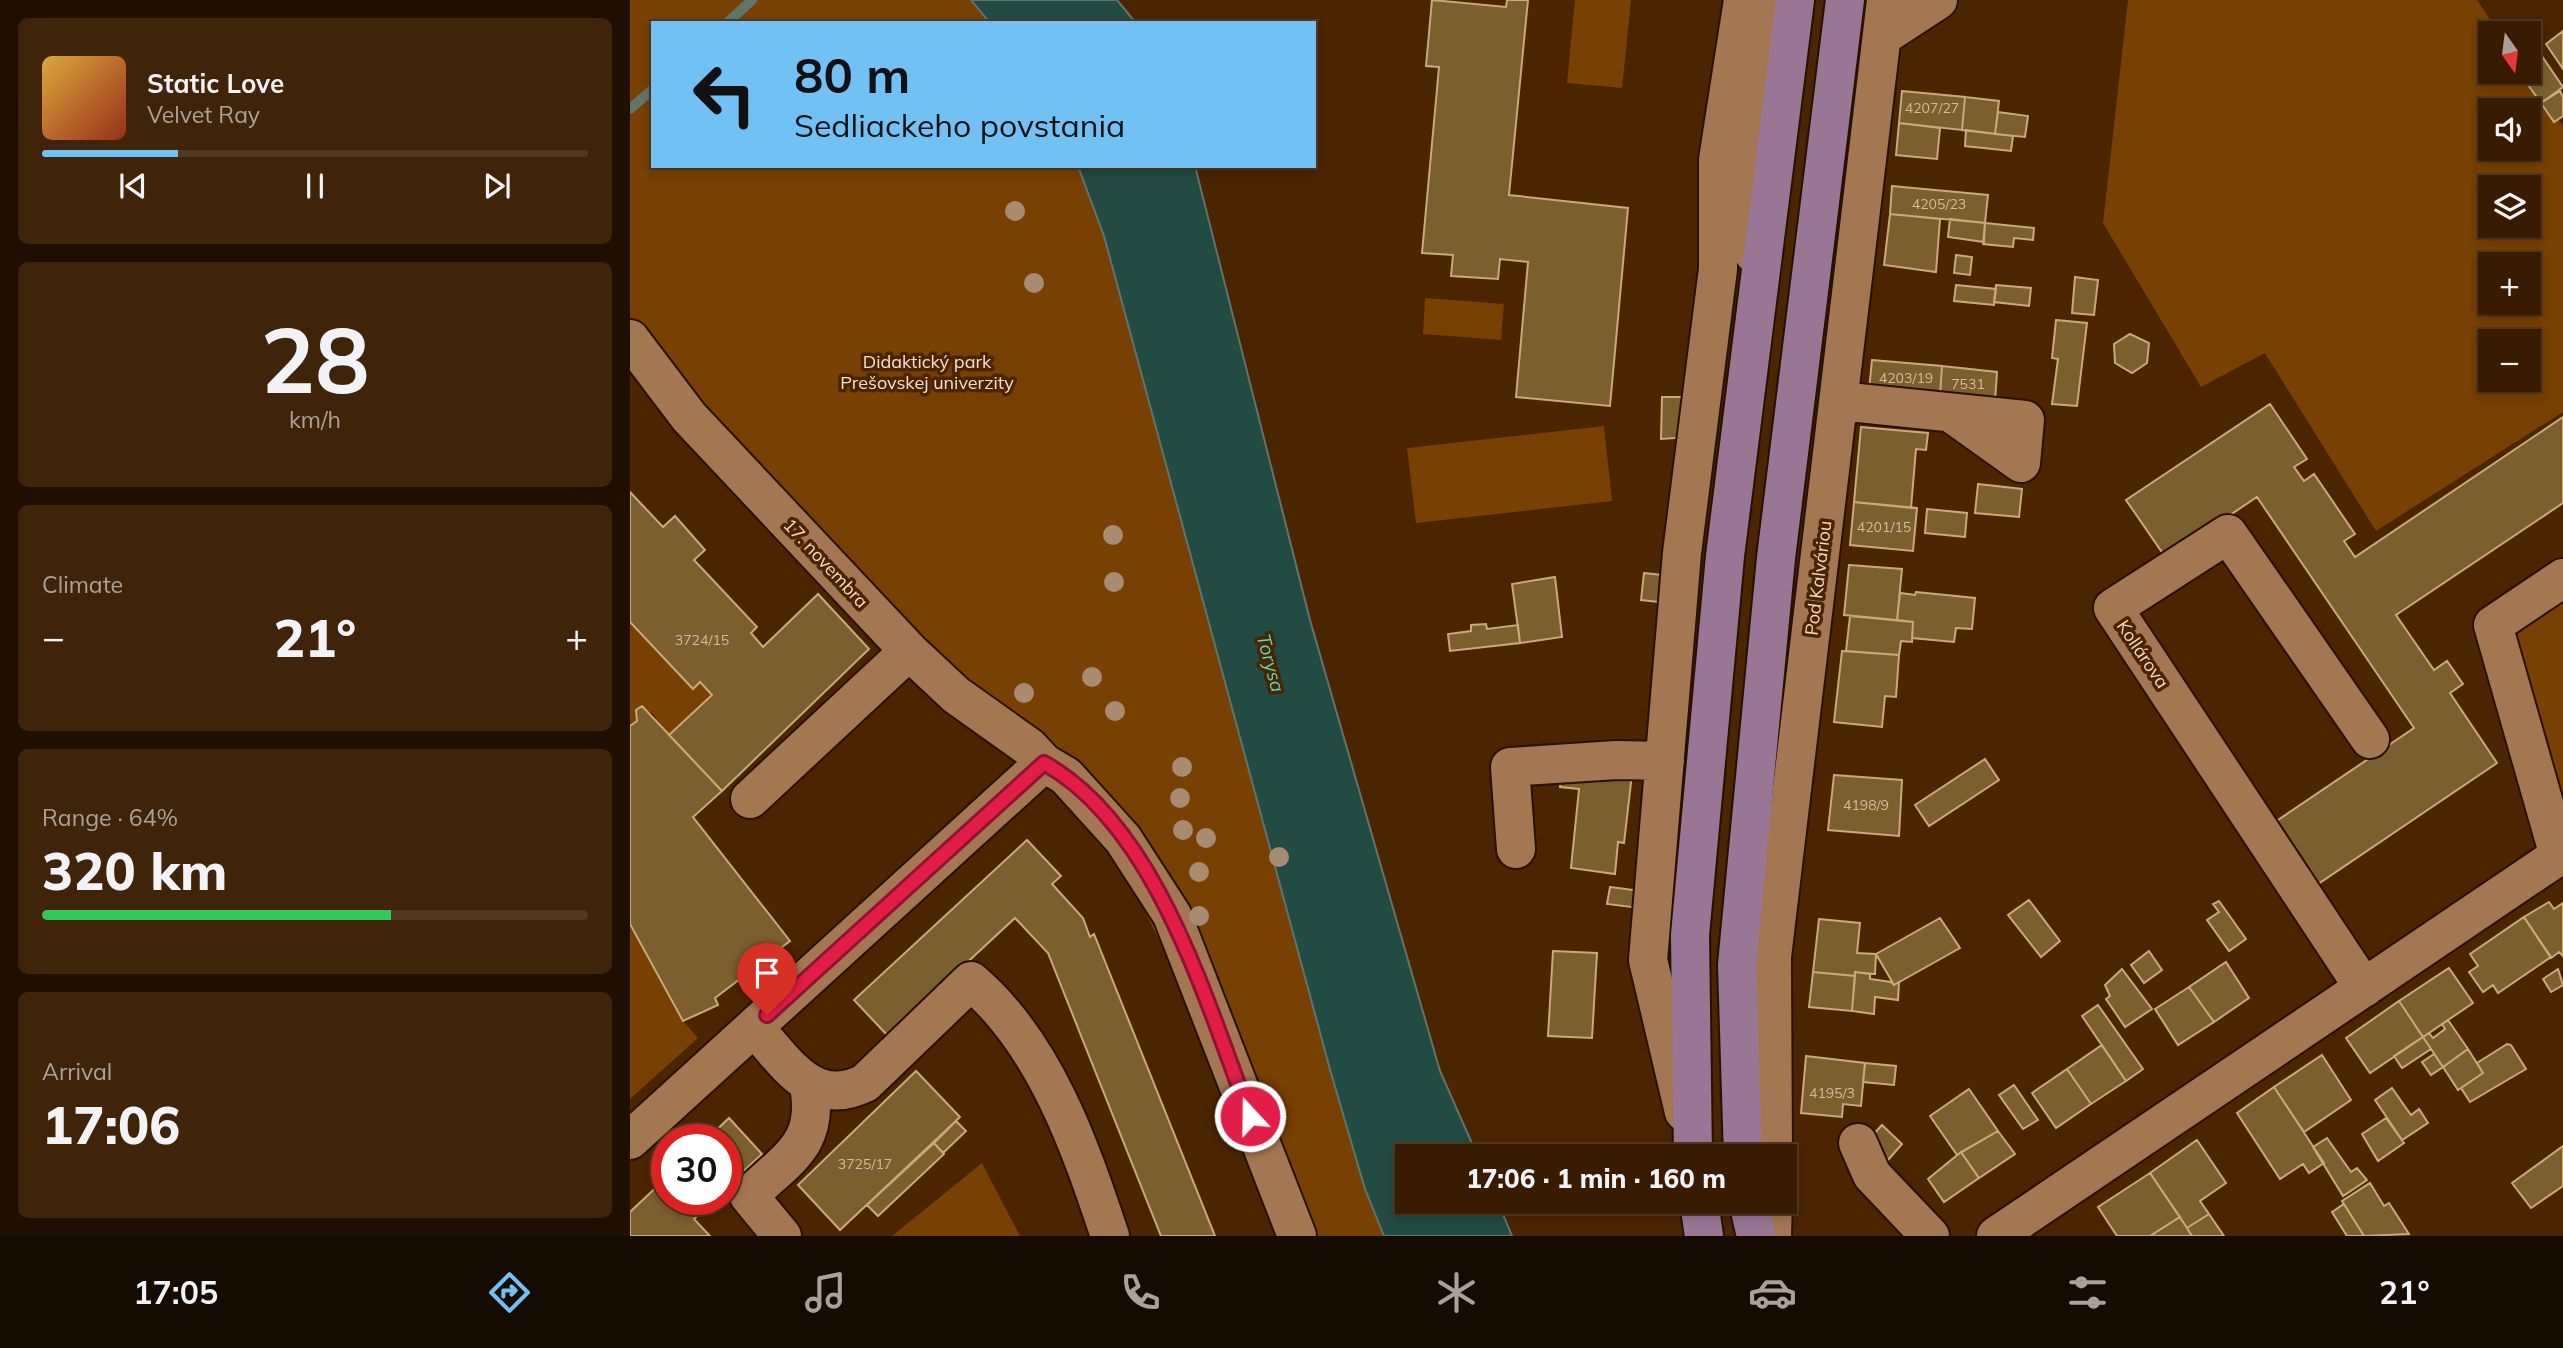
<!DOCTYPE html>
<html lang="en">
<head>
<meta charset="utf-8">
<style>
	body { margin:0; font-family:Mulish,sans-serif; background:#3f240a; color:#f1f3f6; height:100vh; display:flex; flex-direction:column; font-size:26px; white-space:nowrap }
	* { box-sizing:border-box; margin:0 }
	p { font-size:23px; color:#aba199 }
	.icon { flex:none; width:38px; height:38px; fill:none; stroke:currentColor; stroke-width:2; stroke-linecap:round; stroke-linejoin:round }
	.map { position:relative; flex:1; overflow:hidden }
	.drawer { display:flex; flex-direction:column; gap:18px; padding:18px; background:#1f0f00; width:630px }
	.drawer>* { flex:none }
	.hud { position:absolute; left:21px; top:21px; width:665px; height:147px; border-radius:0px; box-shadow:0 4px 10px #0003,0 0 0 2px #523922; background:#72c1f5; color:#111; overflow:hidden }
	.needle { width:46px; rotate:166deg }
	.tools { position:absolute; left:1848px; top:21px; display:grid; gap:14px }
	.tools a { display:grid; place-items:center; width:63px; height:63px; border-radius:0px; background:#381b00; box-shadow:0 4px 10px #0003,0 0 0 2px #523922; font-size:35px }
	.speed { position:absolute; left:21px; top:1124px; display:flex; gap:14px; font-size:35px; font-weight:700; text-align:center }
	.speed>* { display:grid; place-content:center; width:91px; height:91px; border-radius:50%; background:#381b00; box-shadow:0 4px 10px #0003,0 0 0 2px #523922; line-height:1 }
	.speed .limit { border:10px solid #d22; background:#fff; color:#111 }
	.pin { position:absolute; display:grid; place-items:center; width:60px; height:60px; color:#fff; margin:-72px -30px; border-radius:50% 50% 50% 0; rotate:-45deg; box-shadow:0 0 7px #0007 }
	.pin .icon { rotate:45deg }
	.me { position:absolute; width:77px; margin:-38px; rotate:339deg; stroke-linejoin:round; filter:drop-shadow(0 0 5px #0008) }
	.turn { display:flex; align-items:center; gap:24px; height:147px; padding:0 28px; font-size:32px }
	.turn .icon { width:91px; height:91px; stroke-width:2.5 }
	.turn b { display:block; font-size:49px; line-height:60px }
	.big { font-size:52px; font-weight:800; line-height:1.1 }
	.drawer .widget { flex:1; display:flex; flex-direction:column; justify-content:center; gap:10px; min-width:0; padding:0 24px; border-radius:10px; background:#3f240a }
	.drawer .dial { align-items:center; gap:0 }
	.dial b { font-size:91px; line-height:1 }
	.song { display:flex; align-items:center; gap:21px }
	.cover { width:84px; height:84px; border-radius:10px; background:linear-gradient(135deg,hsl(40 70% 55%),hsl(10 70% 35%)) }
	.played { height:7px; border-radius:4px; background:linear-gradient(90deg,#72c1f5 25%,#523922 25%) }
	.keys { display:flex; justify-content:space-around; direction:ltr }
	.heat { display:flex; justify-content:space-between; align-items:center; font-size:38px; direction:ltr }
	.charge { height:10px; border-radius:5px; background:linear-gradient(90deg,#34c759 64%,#523922 0) }
	.trip { position:absolute; left:765px; top:1144px; width:402px; height:70px; border-radius:0px; background:#381b00; box-shadow:0 4px 10px #0003,0 0 0 2px #523922; font-weight:800; line-height:70px; text-align:center }
	.menu { display:flex; height:112px; justify-content:space-around; align-items:center; background:#160b00; color:#aba199 }
	.menu .icon { width:49px; height:49px }
	.menu .on { color:#72c1f5 }
	.menu b { font-size:32px; color:#f1f3f6 }
	main { display:flex; flex:1; min-height:0 }
	.map>svg:first-child { display:block }
</style>
</head>
<body>
<main>
<section class="drawer">
<div class="widget">
<div class="song"><i class="cover"></i><div><b>Static Love</b><p>Velvet Ray</p></div></div>
<div class="played"></div>
<div class="keys"><svg class="icon" aria-label="previous" viewBox="0 0 24 24"><path d="M18 5L8 12l10 7zM5 5v14"/></svg><svg class="icon" aria-label="pause" viewBox="0 0 24 24"><path d="M8 5v14M16 5v14"/></svg><svg class="icon" aria-label="next" viewBox="0 0 24 24"><path d="M6 5l10 7-10 7zM19 5v14"/></svg></div>
</div>
<div class="widget dial"><b>28</b><p>km/h</p></div>
<div class="widget"><p>Climate</p>
<div class="heat"><a>−</a><b class="big">21°</b><a>+</a></div>
</div>
<div class="widget"><p>Range · 64%</p><b class="big">320 km</b><div class="charge"></div></div>
<div class="widget"><p>Arrival</p><b class="big">17:06</b></div>
</section>
<div class="map">
<svg width="1933" height="1236" viewBox="0 0 1933 1236">
	<rect width="100%" height="100%" fill="#4b2400"/>
	<!-- green -->
	<path fill="#784002" fill-rule="evenodd" d="M0,0H341L360,23H23V166H448L474,236L701,1073L735,1189L754,1236H675L659,1189L481,847L0,359Z
		M945,0H1001L992,88L937,83Z
		M1498,0H1847L1869,33H1860V72H1896L1933,126V412L1746,531L1635,353L1571,387L1473,223ZM1860,110H1899V149H1860ZM1860,187H1899V226H1860ZM1860,264H1899V303H1860ZM1860,341H1899V380H1860Z
		M795,298L874,304L871,340L793,334Z
		M974,426L982,501L786,523L777,448Z
		M1933,587V815L1884,645L1888,617Z
		M0,622L82,695L39,735L23,714L12,707L6,710L7,721L0,726Z
		M0,924L53,1021L68,1038L0,1099Z
		M352,1163L390,1236H262Z"/>
	<!-- water -->
	<path fill="#224b43" stroke="#60756a" stroke-width="2" d="M341,0H487L506,23H360Z
		M448,166H565L680,620L810,1071L848,1157H777V1202H868L882,1236H754L735,1189L701,1073L474,236Z"/>
	<g fill="none" stroke-linecap="round" stroke-linejoin="round">
		<!-- stream -->
		<path stroke="#60756a" stroke-width="10" d="M97,23L122,0
			M0,109L23,89"/>
	</g>
	<!-- building -->
	<path fill="#7c5f2e" stroke="#c9aa77" stroke-width="2" d="M802,0L876,7L877,0H898L879,195L998,208L980,406L886,397L898,262L870,259L868,279L821,276L823,255L792,253L809,67L796,66Z
		M1933,31V69L1916,44Z
		M1905,46L1933,87L1911,103L1889,72H1899V50Z
		M1272,91L1335,97L1332,130L1269,123Z
		M1930,91L1933,97V116L1924,122L1911,103Z
		M1335,97L1369,101L1365,134L1332,130Z
		M1368,112L1398,116L1395,137L1365,134Z
		M1269,123L1310,128L1307,159L1266,155Z
		M1336,130L1383,136L1381,151L1335,146Z
		M1262,186L1358,195L1355,223L1260,214Z
		M1260,214L1310,219L1306,272L1254,265Z
		M1320,219L1355,223L1354,242L1318,237Z
		M1355,223L1404,228L1403,240L1384,238L1383,247L1353,244Z
		M1326,255L1342,257L1340,275L1324,273Z
		M1445,277L1468,280L1464,315L1442,313Z
		M1326,285L1366,289L1364,305L1324,301Z
		M1366,285L1401,288L1399,306L1364,302Z
		M1426,320L1457,323L1447,406L1422,404L1428,359L1422,358Z
		M1500,334L1519,343L1517,363L1502,373L1485,363L1484,344Z
		M1242,360L1312,366L1310,396L1239,390Z
		M1312,366L1367,372L1365,402L1310,396Z
		M1032,397H1060L1059,437L1031,439Z
		M1640,404L1677,459L1664,467L1674,481L1684,474L1725,534L1714,541L1725,557L1933,417V503L1766,615L1804,670L1817,661L1833,684L1820,693L1867,763L1688,884L1645,822L1784,728L1627,497L1536,558L1496,500Z
		M1231,427L1298,433L1296,450L1286,449L1281,508L1224,502Z
		M1348,484L1392,489L1389,517L1345,513Z
		M0,492L33,527L45,516L75,550L64,560L127,627L121,633L133,647L188,594L239,649L92,791L39,735L82,695L70,682L63,689L0,622Z
		M1224,502L1287,508L1283,551L1220,545Z
		M1297,509L1337,513L1335,537L1295,533Z
		M1219,565L1272,569L1267,620L1214,615Z
		M1014,573L1041,576L1038,603L1011,600Z
		M925,577L932,637L890,643L882,584Z
		M1286,592L1345,598L1342,629L1326,628L1324,642L1282,638L1283,622L1267,620L1270,593L1285,595Z
		M1220,616L1283,622L1282,642L1271,641L1269,655L1216,651Z
		M856,624L857,629L888,625L890,643L820,651L818,634L841,631V625Z
		M1212,651L1269,655L1266,697L1255,696L1252,727L1204,722Z
		M12,706L92,791L63,817L160,941L85,998L88,1005L53,1021L0,924V726L7,721L6,710Z
		M1355,759L1369,780L1299,826L1285,805Z
		M932,767L1002,774L994,843L988,842L985,874L941,868L949,789L930,787Z
		M1204,775L1272,780L1269,836L1198,830Z
		M397,840L431,876L422,884L453,918L460,937L464,934L585,1236H531L418,953L385,918L258,1036L224,1000Z
		M980,887L1012,891L1009,908L977,904Z
		M1399,900L1430,941L1411,957L1378,915Z
		M1589,901L1616,939L1599,951L1577,920L1589,912L1583,904Z
		M1919,902L1924,909L1933,903V956L1929,952L1921,958L1894,917Z
		M1894,917L1921,957L1868,993L1863,985L1853,992L1839,972L1848,966L1840,954Z
		M1310,918L1330,948L1264,985L1246,954Z
		M1189,919L1230,923L1227,953L1246,954L1245,974L1225,972V976L1183,972Z
		M923,951L967,953L962,1038L918,1036Z
		M1519,951L1532,970L1514,983L1501,965Z
		M1596,962L1619,998L1584,1022L1559,987Z
		M1819,968L1843,1003L1793,1037L1769,1001Z
		M1492,969L1522,1009L1495,1027L1476,999L1480,996L1475,985Z
		M1928,969L1933,985L1921,992L1913,979Z
		M1183,972L1225,976L1222,1011L1179,1007Z
		M1225,972L1240,974V979L1261,982L1264,985L1269,982L1268,1000L1245,997L1244,1014L1222,1011Z
		M1559,987L1584,1022L1548,1045L1525,1009Z
		M1769,1001L1793,1037L1740,1073L1716,1038Z
		M1468,1005L1513,1069L1496,1081L1452,1016Z
		M1818,1020L1838,1049L1813,1067L1793,1037L1799,1033L1803,1038L1815,1029L1812,1024Z
		M1793,1037L1801,1049L1772,1068L1764,1056Z
		M1877,1044L1881,1045L1896,1069L1840,1102L1831,1088L1853,1073L1847,1063Z
		M1472,1045L1496,1081L1461,1104L1437,1069Z
		M1838,1049L1853,1073L1828,1090L1813,1067Z
		M1804,1054L1813,1067L1801,1075L1792,1062Z
		M1692,1055L1721,1100L1674,1132L1644,1087Z
		M1176,1056L1235,1063L1231,1106L1213,1104L1212,1117L1171,1113Z
		M1235,1063L1266,1066L1264,1085L1233,1082Z
		M1437,1069L1461,1104L1426,1128L1402,1093Z
		M286,1071L330,1117L210,1230L168,1185Z
		M1384,1085L1408,1120L1393,1129L1369,1095Z
		M1644,1087L1694,1163L1679,1173L1673,1164L1650,1179L1607,1113Z
		M1762,1088L1781,1115L1789,1109L1798,1123L1772,1140L1745,1100Z
		M1339,1089L1368,1131L1327,1155L1300,1116Z
		M99,1118L132,1154L96,1188V1139H77Z
		M1756,1118L1774,1143L1748,1161L1732,1134Z
		M326,1121L336,1131L313,1153L304,1143Z
		M1252,1125L1272,1144L1258,1160L1237,1141Z
		M1368,1131L1385,1154L1349,1178L1331,1152Z
		M1697,1138L1721,1172L1727,1168L1737,1180L1713,1196L1683,1147Z
		M1567,1140L1596,1183L1570,1201L1579,1214L1557,1228L1520,1173Z
		M304,1143L314,1154L248,1216L237,1205Z
		M1933,1146V1186L1901,1208L1882,1183Z
		M1331,1152L1349,1178L1314,1202L1298,1179Z
		M1520,1173L1550,1217L1520,1236H1487L1468,1207Z
		M37,1177V1199H85L64,1219L80,1236H0V1212Z
		M1740,1183L1754,1206L1759,1203L1779,1234L1734,1236L1712,1201Z
		M1714,1204L1734,1236H1717L1702,1212Z
		M1579,1214L1594,1236H1562L1557,1228Z
		M1550,1217L1562,1236H1524L1523,1234Z"/>
	<g fill="none" stroke-linecap="round" stroke-linejoin="round">
		<defs>
			<path id="minor" d="M1253,36L1308,0
				M1124,254L1116,162L1132,47L1145,0
				M0,339L59,417L279,651L326,695L399,747L414,763L436,776L493,839L542,915L667,1236
				M1209,401L1395,420L1391,463L1321,413
				M120,799L279,651
				M886,849L880,767L987,760L1035,761
				M1929,856L1863,625L1933,578
				M1734,988L1483,608L1598,534L1740,739
				M124,1027C156,1062 182,1109 235,1083L341,981C415,1044 450,1146 480,1236
				M1054,1112L1018,960L1052,553L1088,269V160L1113,0
				M0,1140L414,763
				M1228,1143L1242,1175L1300,1236
				M1143,1157L1142,957L1256,0
				M152,1236L119,1196C157,1158 190,1145 179,1086
				M1142,1236L1143,1202
				M1366,1236L1933,853"/>
			<path id="major" d="M1063,1157L1060,935L1095,556L1165,0
				M1113,1157L1107,965L1146,558L1215,0
				M1069,1202L1074,1236
				M1118,1202L1126,1236"/>
		</defs>
		<!-- minor casing -->
		<use href="#minor" stroke="#271202" stroke-width="42"/>
		<!-- major casing -->
		<use href="#major" stroke="#271202" stroke-width="42"/>
		<!-- minor -->
		<use href="#minor" stroke="#a47753" stroke-width="38"/>
		<!-- major -->
		<use href="#major" stroke="#997696" stroke-width="38"/>
	</g>
	<!-- trees -->
	<g fill="#a78b72">
		<circle cx="385" cy="211" r="10"/>
		<circle cx="404" cy="283" r="10"/>
		<circle cx="483" cy="535" r="10"/>
		<circle cx="484" cy="582" r="10"/>
		<circle cx="462" cy="677" r="10"/>
		<circle cx="394" cy="693" r="10"/>
		<circle cx="485" cy="711" r="10"/>
		<circle cx="552" cy="767" r="10"/>
		<circle cx="550" cy="798" r="10"/>
		<circle cx="553" cy="830" r="10"/>
		<circle cx="576" cy="838" r="10"/>
		<circle cx="649" cy="857" r="10"/>
		<circle cx="569" cy="872" r="10"/>
		<circle cx="569" cy="916" r="10"/>
	</g>
	<g fill="none" stroke-linecap="round" stroke-linejoin="round">
		<defs>
			<path id="route" d="M137,1015L414,763C527,826 576,1002 620,1116"/>
		</defs>
		<!-- route casing -->
		<use href="#route" stroke="#92132f" stroke-width="18"/>
		<!-- route -->
		<use href="#route" stroke="#e11d48" stroke-width="12"/>
	</g>
	<g text-anchor="middle" dominant-baseline="central" stroke-width="7" stroke-linejoin="round" paint-order="stroke">
		<!-- number labels -->
		<g font-size="14" fill="#d4ba9f">
			<text x="1302" y="108">4207/27</text>
			<text x="1309" y="204">4205/23</text>
			<text x="1276" y="378">4203/19</text>
			<text x="1338" y="384">7531</text>
			<text x="1254" y="527">4201/15</text>
			<text x="72" y="640">3724/15</text>
			<text x="1236" y="805">4198/9</text>
			<text x="1202" y="1093">4195/3</text>
			<text x="235" y="1164">3725/17</text>
		</g>
		<!-- park labels -->
		<g font-size="18" fill="#f3dfd0" stroke="#4b2400">
			<text x="297" y="361">Didaktický park<tspan x="297" dy="21">Prešovskej univerzity</tspan></text>
		</g>
		<!-- street labels -->
		<g font-size="18" fill="#f2d8c5" stroke="#4b2400">
			<text transform="translate(196 563) rotate(47)">17. novembra</text>
			<text transform="translate(1188 578) rotate(-83)">Pod Kalváriou</text>
			<text transform="translate(1513 654) rotate(56)">Kollárova</text>
		</g>
		<!-- water labels -->
		<g font-size="19" font-style="italic" fill="#56dac2" stroke="#4b2400">
			<text transform="translate(641 663) rotate(75)">Torysa</text>
		</g>
	</g>
</svg>
<div class="tools">
<a><svg class="needle" viewBox="-14 -14 28 28"><path d="M0-13l5 13h-10z" fill="#e53935"/><path d="M0 13l5-13h-10z" fill="#aba199"/></svg></a>
<a><svg class="icon" aria-label="sound" viewBox="0 0 24 24"><path d="M4 9h4l5-4v14l-5-4H4zM17 9q2 3 0 6"/></svg></a>
<a><svg class="icon" aria-label="layers" viewBox="0 0 24 24"><path d="M12 4l9 5-9 5-9-5zM3 14l9 5 9-5"/></svg></a>
<a>+</a>
<a>−</a>
</div>
<div class="speed"><div class="limit">30</div></div>
<div class="pin" style="left:137px;top:1015px;background:#d93025"><svg class="icon" aria-label="arrive" viewBox="0 0 24 24"><path d="M6 21V4h12l-3 4 3 4H6"/></svg></div>
<svg class="me" style="left:620px;top:1116px" viewBox="-20 -20 40 40"><circle r="17" fill="#e11d48" stroke="#fff" stroke-width="3"/><path d="M0-11L8 9 0 5-8 9z" fill="#fff"/></svg>
<div class="trip">17:06 · 1 min · 160 m</div>
<div class="hud">
<div class="turn"><svg class="icon" aria-label="left" viewBox="0 0 24 24"><path d="M17 20v-9H6M10 6l-5 5 5 5"/></svg><div><b>80 m</b>Sedliackeho povstania</div></div>
</div>
</div>
</main>
<nav class="menu">
<b>17:05</b>
<svg class="icon on" aria-label="directions" viewBox="0 0 24 24"><path d="M12 3l9 9-9 9-9-9zM9 14v-3h6M13 9l2 2-2 2"/></svg>
<svg class="icon" aria-label="music" viewBox="0 0 24 24"><path d="M9 18V5l10-2v13"/><circle cx="6" cy="18" r="3"/><circle cx="16" cy="16" r="3"/></svg>
<svg class="icon" aria-label="phone" viewBox="0 0 24 24"><path d="M5 4h4l2 5-3 2q2 4 5 5l2-3 5 2v4C11 20 4 13 5 4z"/></svg>
<svg class="icon" aria-label="climate" viewBox="0 0 24 24"><path d="M12 3v18M4 7l16 10M4 17L20 7"/></svg>
<svg class="icon" aria-label="car" viewBox="0 0 24 24"><path d="M5 17H2v-5l4-1 3-4h7l3 4 3 1v5h-3M9 17h6M6 11h13"/><circle cx="7" cy="17" r="2"/><circle cx="17" cy="17" r="2"/></svg>
<svg class="icon" aria-label="filters" viewBox="0 0 24 24"><path d="M4 7h16M4 17h16"/><circle cx="9" cy="7" r="2"/><circle cx="15" cy="17" r="2"/></svg>
<b>21°</b>
</nav>
</body>
</html>
